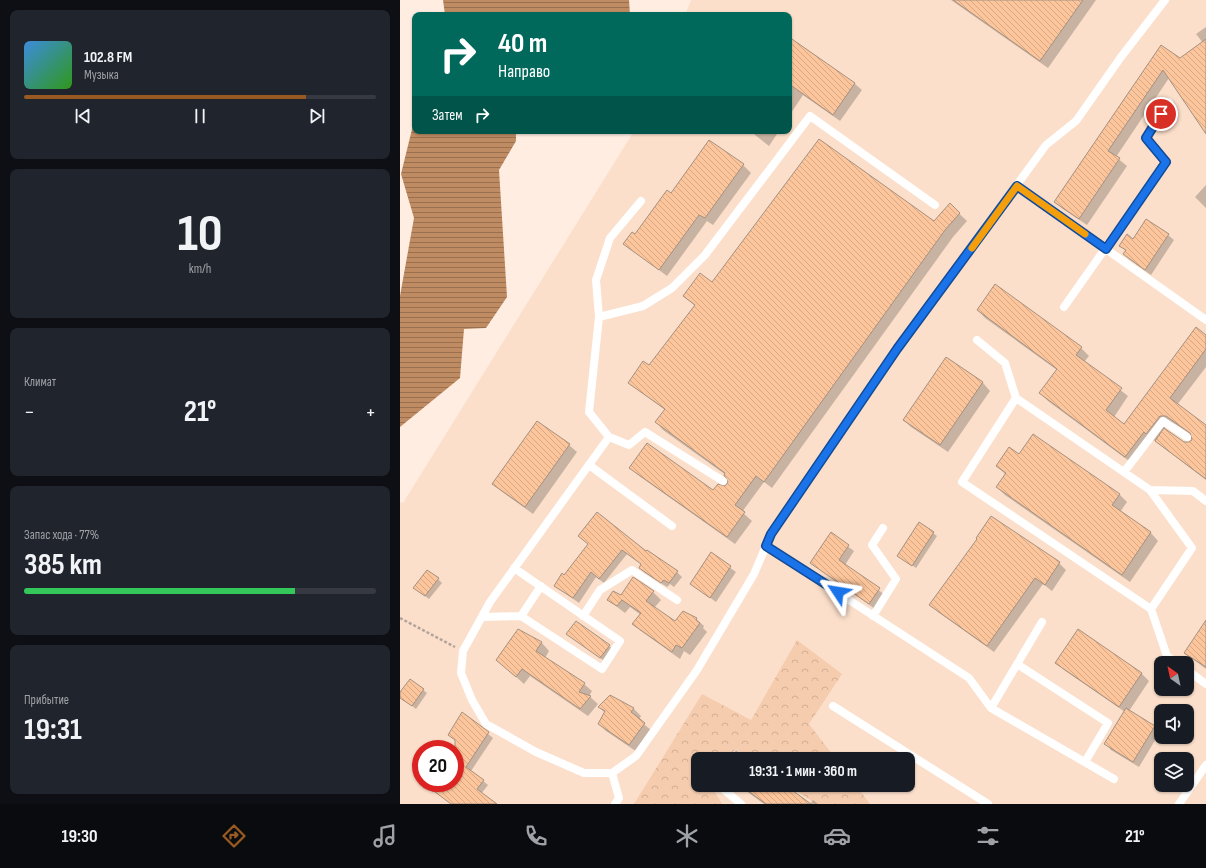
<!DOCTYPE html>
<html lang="ru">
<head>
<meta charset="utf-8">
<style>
	body { margin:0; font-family:"Sofia Sans Condensed",sans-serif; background:#20242c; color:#f1f3f6; height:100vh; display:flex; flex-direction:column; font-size:15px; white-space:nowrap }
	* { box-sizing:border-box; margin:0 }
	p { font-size:13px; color:#9ea1a6 }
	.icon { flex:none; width:22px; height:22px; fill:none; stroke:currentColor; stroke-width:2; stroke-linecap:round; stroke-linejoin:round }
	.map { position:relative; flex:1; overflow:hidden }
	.side { display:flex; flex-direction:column; gap:10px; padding:10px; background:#0d0f14; width:400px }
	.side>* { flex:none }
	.hud { position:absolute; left:12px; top:12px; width:380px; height:122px; border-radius:8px; box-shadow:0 1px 3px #0004; background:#00695c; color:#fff; overflow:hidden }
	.needle { width:26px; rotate:327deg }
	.buttons { position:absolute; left:754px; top:656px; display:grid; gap:8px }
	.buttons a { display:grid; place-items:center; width:40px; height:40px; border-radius:8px; background:#171b24; box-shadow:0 1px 3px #0004; font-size:20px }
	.speed { position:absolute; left:12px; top:740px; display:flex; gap:8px; font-size:20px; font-weight:700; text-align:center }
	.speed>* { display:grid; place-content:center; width:52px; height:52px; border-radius:50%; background:#171b24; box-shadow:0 1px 3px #0004; line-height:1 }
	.speed .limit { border:6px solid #d22; background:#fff; color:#111 }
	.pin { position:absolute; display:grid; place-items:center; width:34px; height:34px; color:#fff; margin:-17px; border:2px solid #fff; border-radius:50%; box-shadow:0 1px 4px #0007 }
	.me { position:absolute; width:44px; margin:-22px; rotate:303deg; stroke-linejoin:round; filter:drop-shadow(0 0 3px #0008) }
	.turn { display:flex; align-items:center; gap:14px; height:84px; padding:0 20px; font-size:18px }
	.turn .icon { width:52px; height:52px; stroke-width:2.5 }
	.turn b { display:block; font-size:28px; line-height:34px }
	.then { display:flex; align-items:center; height:38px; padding:0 20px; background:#0003; gap:8px; font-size:15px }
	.big { font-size:30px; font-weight:700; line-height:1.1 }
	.side .widget { flex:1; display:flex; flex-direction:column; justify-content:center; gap:6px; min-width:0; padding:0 14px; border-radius:8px; background:#20242c }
	.side .dial { align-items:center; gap:0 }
	.dial b { font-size:52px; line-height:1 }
	.song { display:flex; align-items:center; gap:12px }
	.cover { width:48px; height:48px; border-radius:6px; background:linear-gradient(135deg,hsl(210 70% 55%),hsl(110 70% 35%)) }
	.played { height:4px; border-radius:2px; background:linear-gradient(90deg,#995a21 80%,#363941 80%) }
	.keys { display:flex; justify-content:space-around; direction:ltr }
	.heat { display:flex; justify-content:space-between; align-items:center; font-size:22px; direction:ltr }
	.charge { height:6px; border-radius:3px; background:linear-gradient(90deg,#34c759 77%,#363941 0) }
	.trip { position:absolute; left:291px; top:752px; width:224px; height:40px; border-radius:8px; background:#171b24; box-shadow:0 1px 3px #0004; font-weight:700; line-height:40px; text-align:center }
	.menu { display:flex; height:64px; justify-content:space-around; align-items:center; background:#090b0e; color:#9ea1a6 }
	.menu .icon { width:28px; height:28px }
	.menu .current { color:#995a21 }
	.menu b { font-size:18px; color:#f1f3f6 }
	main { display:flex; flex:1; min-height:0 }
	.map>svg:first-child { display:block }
</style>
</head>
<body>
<main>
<section class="side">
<div class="widget">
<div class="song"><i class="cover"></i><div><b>102.8 FM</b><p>Музыка</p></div></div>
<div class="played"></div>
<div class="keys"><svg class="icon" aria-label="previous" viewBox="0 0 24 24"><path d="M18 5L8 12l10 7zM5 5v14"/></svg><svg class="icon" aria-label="pause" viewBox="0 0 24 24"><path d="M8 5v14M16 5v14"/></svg><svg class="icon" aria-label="next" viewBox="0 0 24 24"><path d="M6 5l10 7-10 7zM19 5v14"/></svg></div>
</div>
<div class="widget dial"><b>10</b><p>km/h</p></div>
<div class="widget"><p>Климат</p>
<div class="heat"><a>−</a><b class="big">21°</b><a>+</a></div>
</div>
<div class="widget"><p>Запас хода · 77%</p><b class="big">385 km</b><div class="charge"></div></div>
<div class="widget"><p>Прибытие</p><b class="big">19:31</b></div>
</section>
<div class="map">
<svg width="806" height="804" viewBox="0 0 806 804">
	<defs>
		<pattern id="forest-crowns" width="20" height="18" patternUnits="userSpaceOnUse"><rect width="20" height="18" fill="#f5ccae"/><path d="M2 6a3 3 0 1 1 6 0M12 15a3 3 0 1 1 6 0" fill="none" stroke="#d1ae94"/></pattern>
		<pattern id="water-rules" width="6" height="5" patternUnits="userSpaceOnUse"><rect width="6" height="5" fill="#bf8b62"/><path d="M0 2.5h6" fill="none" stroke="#9a704f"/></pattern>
		<pattern id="building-back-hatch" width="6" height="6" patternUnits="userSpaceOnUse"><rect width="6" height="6" fill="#fcc59b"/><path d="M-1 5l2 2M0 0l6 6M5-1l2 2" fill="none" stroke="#d7a884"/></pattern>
	</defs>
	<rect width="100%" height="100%" fill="#ffede1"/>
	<!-- built -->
	<path fill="#fbdfca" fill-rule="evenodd" d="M291,0H806V804H0V502L3,503L234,131H389V15H285ZM761,663H787V689H761ZM761,711H787V737H761ZM21,749H55V783H21ZM298,759H508V785H298ZM761,759H787V785H761Z"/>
	<!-- forest -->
	<path fill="url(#forest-crowns)" d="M397,640L442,674L409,724L436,759H350L336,749L325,759H298V785H311L322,804H234L302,694L351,720Z
		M388,785H456L470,804H416Z"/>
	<!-- water -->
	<path fill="url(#water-rules)" d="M43,0H229L230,15H45Z
		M15,117V131H116V141L99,170L107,297L86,328L64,329L60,378L0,427V296L14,218L1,174Z"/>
	<!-- shadow -->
	<path fill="#0003" fill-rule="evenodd" d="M551,0H696L648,68Z
		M806,27V133L769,78L716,157L727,166L687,225L663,209L655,202L761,47L780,59L803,43L796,34Z
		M389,38L455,84L462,90L440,121L403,95L389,116Z
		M350,131H379L369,146Z
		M343,165L351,173L313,225L307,221L267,276L224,244L235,235L271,194Z
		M806,185V208L795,197Z
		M550,205L567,221L553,237L372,488L364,482L342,512L352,521L335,544L238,475L231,468L314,492L329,484L326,475L263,430L256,422L265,410L229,383L249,367L295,306L284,296L312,283L534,223Z
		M768,235L774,240L751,275L730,260L724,254L726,251L720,246L733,240Z
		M596,286L681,348L689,356L684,362L728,396L714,417L724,425L806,336V367L777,405L806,426V480L764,448L755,440L754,441L752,439L733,464L648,401L640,393L657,370L585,318L578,310ZM768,423L775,424L792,435L793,440L789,443H784L764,429Z
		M546,358L583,383L590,391L548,452L511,427L504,420Z
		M169,445L177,452L133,514L101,491L94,484Z
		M620,455L719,494L727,502L720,512L751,533L758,541L730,582L605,495L597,487L606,475L597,466Z
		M591,517L659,563L666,570L652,591L643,584L594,652L538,612L531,605L578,539Z
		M519,523L537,536L516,568L498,555Z
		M431,534L454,551L445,565L485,595L475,609L411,563Z
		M189,545L246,553L277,572L282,577L274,587L270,584L267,587L245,573L240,568L242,564L227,554L204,583L196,577L179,603L155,586Z
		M311,554L336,572L316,602L291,584Z
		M233,578L253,592L261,600L254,608L275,622L296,619L304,626L303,628L307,632L290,655L284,651L280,659L241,631L234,624L241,615L230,607L225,613L208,600L221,597Z
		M38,579L42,583L29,599L18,591Z
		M806,621V669L785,653Z
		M679,630L742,674L749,681L729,711L754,727L760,732L739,767L711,750L706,744L725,712L664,670L656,662Z
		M118,631L142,643L149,651L145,658L184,684L192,691L189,696L198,704L188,716L130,676L124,684L97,660Z
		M168,634L209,646L213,649L204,661Z
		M10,680L27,693L16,709L0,697V694Z
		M199,707L234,709L241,716L239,720L252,731L237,752L206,731L199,724L205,713Z
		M63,713L93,738L71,771L88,785L81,794L96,804H51L28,786L30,783H55V750L60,743L49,734Z
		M336,750L348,759H330Z
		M338,785H383L409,804H364Z
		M413,800L418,804H410Z"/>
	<!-- building -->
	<path fill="url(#building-back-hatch)" stroke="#a59182" d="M553,0H683L640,61Z
		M389,37L455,83L433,115L389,84Z
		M806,39V134L763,70L708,151L720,158L679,219L654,202L761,45L780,58Z
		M419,139L534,221L550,203L560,213L545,230L364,482L356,476L335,505L345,512L327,537L229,468L247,443L313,490L318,484L325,486L328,482L324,475L325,473L255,422L265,409L228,383L243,361L249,365L295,305L283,296L300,273L312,282Z
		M309,140L344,164L305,218L299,215L259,270L223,244L232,232L235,234L267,190L271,193Z
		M746,219L769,234L745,270L723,254L726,250L719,246L727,234L733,239Z
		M595,284L682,347L676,355L722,388L706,410L724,424L796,327L806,335V349L770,398L806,425V479L755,441L764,428L784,442H789L792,440L790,433L766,416H760L746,434L744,432L725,457L639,393L657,369L577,310Z
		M546,357L583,382L540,445L503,420Z
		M137,421L170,444L125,507L92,484Z
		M633,434L720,494L712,505L751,532L722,575L596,487L606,473L596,466L609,447L619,454Z
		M197,512L246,551L247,550L278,571L269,583L264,580L261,583L239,568L241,564L222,550L199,579L191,572L173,598L154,586L162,573L164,575L188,544L178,536Z
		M591,516L660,562L645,585L635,578L587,646L529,605L577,539L576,538Z
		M519,522L534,532L512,566L497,556Z
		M431,532L449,545L439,560L480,588L469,604L410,563Z
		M311,552L331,566L310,598L290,584Z
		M27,570L39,578L25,596L13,588Z
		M233,577L254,591L246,601L275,621L283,611L297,618L296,620L300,623L282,648L276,645L272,652L232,624L241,613L222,600L217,606L207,600L213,591L221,595Z
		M806,620V667L784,653Z
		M176,621L210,645L200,658L166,634Z
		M118,629L142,642L136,651L185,683L179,692L191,696L180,709L122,669L116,677L96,660Z
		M678,629L742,673L719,707L655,663Z
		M10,679L24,689L12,706L0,698V692Z
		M210,695L234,708L231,712L245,723L229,745L198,724L205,711L198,707Z
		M726,708L755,726L733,762L704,744Z
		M62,712L89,732L66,767L84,780L77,789L97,804H51L23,783H55V740L48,735Z
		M340,785H385L411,804H366Z"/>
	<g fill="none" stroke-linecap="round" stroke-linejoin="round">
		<!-- path -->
		<path stroke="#b3a49a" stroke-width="2.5" stroke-dasharray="3 2" stroke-linecap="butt" d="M0,618L55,647"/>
		<!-- service -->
		<path stroke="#fff" stroke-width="8" d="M617,186L806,320
			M241,201L210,238L196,280L199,317L189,412L209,437L90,602L63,651L61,673L72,700L86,724L136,752L184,773H212L236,756L297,670L354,574L371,534L497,349L646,145L676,121L721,57L765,0
			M664,307L766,162L746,138L769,102
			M199,317L243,306L272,288L305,255L410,116L535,205
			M577,340L605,363L616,398L750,490L793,491L806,501
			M616,398L562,482L751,609L767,656L777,663
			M209,437L229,445L245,432L323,481
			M189,465L272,526
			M724,472L763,421L787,437
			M750,490L792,548L751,609
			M366,546L569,678L591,708L714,779
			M121,616L141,586
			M183,616L200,590L232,570L277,600
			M473,616L496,579L472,545L483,528
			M82,617L121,616L202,669L220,641L114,568
			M617,664L708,723L685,762
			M787,670L806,684
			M433,706L588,804
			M591,708L642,622
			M212,773L219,798L215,804
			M322,788L341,804
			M779,804L806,765"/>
	</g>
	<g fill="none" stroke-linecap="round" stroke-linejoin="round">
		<defs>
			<path id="route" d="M438,592L366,546L371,534L497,349L617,186L706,249L766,162L746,138L761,114"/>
		</defs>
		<!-- route casing -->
		<use href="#route" stroke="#114b97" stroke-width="10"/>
		<!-- route -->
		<use href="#route" stroke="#1a73e8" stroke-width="7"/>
		<!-- slow -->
		<path stroke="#f59e0b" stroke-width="7" d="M572,248L617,186L685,234"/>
	</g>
</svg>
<div class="buttons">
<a><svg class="needle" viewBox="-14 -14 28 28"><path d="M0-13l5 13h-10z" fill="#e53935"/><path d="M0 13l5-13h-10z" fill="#9ea1a6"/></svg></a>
<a><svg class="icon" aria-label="sound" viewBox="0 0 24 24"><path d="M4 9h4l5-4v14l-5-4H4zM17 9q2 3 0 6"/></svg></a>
<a><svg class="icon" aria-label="layers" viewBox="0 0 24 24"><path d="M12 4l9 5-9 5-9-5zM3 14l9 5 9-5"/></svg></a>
</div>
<div class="speed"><div class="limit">20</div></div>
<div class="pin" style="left:761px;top:114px;background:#d93025"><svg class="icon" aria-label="arrive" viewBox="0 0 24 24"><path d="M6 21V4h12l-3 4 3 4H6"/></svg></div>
<svg class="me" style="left:438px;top:592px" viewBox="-20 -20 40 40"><path d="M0-17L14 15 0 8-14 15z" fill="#1a73e8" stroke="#fff" stroke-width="4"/></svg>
<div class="trip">19:31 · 1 мин · 360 m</div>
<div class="hud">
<div class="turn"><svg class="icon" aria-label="right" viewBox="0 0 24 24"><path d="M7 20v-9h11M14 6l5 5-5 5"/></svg><div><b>40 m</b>Направо</div></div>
<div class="then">Затем<svg class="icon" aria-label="right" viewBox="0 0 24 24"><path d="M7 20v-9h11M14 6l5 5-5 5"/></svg></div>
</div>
</div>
</main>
<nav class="menu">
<b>19:30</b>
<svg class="icon current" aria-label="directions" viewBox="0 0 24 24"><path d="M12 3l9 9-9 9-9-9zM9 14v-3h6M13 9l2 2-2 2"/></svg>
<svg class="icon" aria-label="music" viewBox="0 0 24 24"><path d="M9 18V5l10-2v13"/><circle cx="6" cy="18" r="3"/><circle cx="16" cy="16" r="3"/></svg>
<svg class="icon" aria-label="phone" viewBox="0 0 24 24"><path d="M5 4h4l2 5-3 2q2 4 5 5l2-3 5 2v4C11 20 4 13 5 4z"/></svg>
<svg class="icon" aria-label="climate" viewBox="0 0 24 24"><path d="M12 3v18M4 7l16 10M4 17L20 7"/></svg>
<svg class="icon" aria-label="car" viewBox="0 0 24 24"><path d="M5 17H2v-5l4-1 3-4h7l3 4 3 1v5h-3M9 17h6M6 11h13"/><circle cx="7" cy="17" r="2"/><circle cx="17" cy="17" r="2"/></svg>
<svg class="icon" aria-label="filters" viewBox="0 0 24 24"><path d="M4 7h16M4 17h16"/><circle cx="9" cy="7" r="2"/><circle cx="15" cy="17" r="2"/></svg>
<b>21°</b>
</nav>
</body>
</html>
